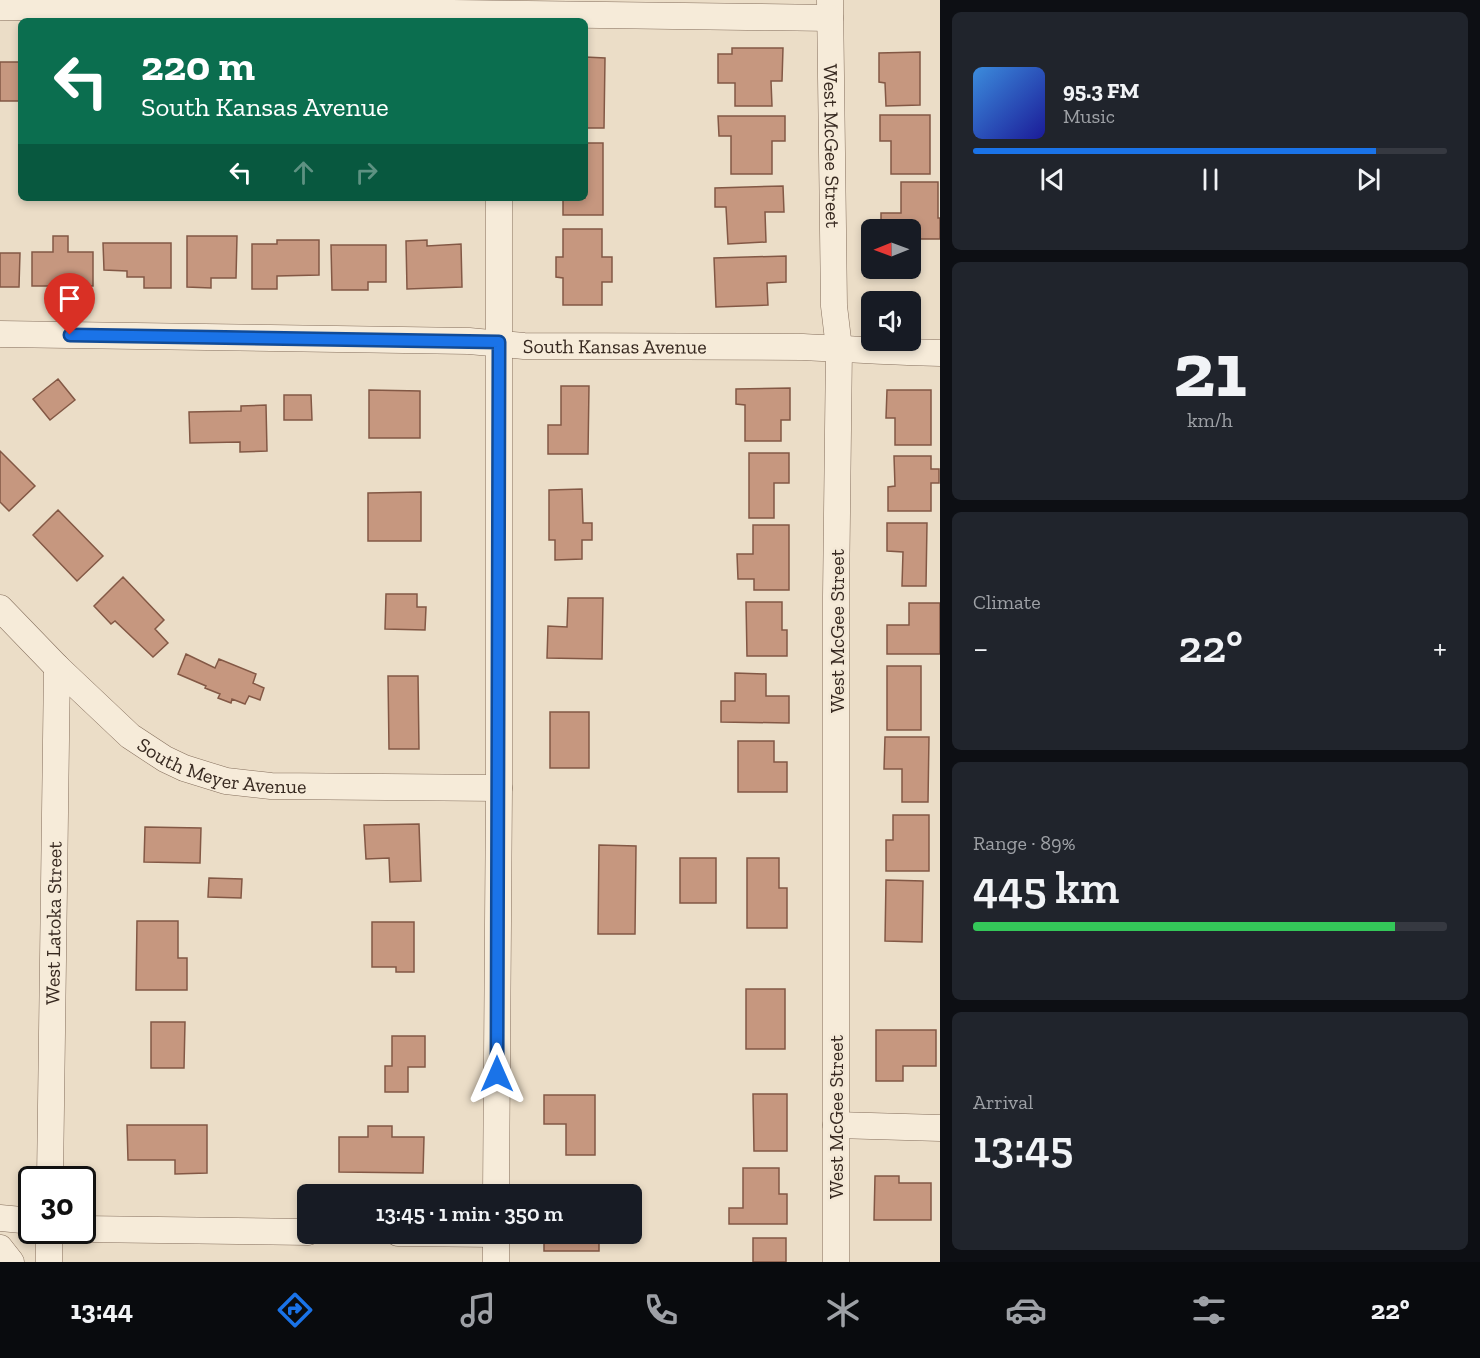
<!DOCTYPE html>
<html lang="en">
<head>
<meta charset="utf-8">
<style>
	body { margin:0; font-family:"Zilla Slab",serif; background:#20242c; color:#f1f3f6; height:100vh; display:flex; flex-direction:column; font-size:22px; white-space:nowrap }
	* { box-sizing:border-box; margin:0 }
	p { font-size:20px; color:#9ea1a6 }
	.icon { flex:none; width:33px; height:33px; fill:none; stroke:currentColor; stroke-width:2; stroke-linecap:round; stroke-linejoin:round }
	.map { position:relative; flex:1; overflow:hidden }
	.sheet { display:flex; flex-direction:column; gap:12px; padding:12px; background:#0d0f14; width:540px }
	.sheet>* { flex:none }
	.banner { position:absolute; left:18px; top:18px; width:570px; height:183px; border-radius:9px; box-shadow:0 3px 9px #0003; background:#0b6e4f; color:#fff; overflow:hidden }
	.needle { width:39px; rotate:269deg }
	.controls { position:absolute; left:861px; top:219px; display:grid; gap:12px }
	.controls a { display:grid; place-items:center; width:60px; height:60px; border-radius:9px; background:#171b24; box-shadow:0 3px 9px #0003; font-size:30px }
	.speed { position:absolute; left:18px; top:1166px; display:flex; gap:12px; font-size:30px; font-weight:700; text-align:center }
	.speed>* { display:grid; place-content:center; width:78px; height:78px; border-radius:50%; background:#171b24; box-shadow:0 3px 9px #0003; line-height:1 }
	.speed .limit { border:3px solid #111; border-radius:9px; background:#fff; color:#111 }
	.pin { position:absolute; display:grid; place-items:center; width:51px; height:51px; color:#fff; margin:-62px -26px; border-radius:50% 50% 50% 0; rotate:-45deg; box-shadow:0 0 6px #0007 }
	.pin .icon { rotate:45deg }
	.me { position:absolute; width:66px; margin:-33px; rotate:0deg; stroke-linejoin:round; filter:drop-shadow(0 0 4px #0008) }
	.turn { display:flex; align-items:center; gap:21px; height:126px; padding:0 24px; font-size:27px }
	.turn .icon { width:78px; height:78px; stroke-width:2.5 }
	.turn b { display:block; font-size:42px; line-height:51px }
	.lanes { display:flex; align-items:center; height:57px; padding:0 24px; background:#0003; justify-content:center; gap:30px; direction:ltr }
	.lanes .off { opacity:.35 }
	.big { font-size:45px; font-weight:600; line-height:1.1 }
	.sheet .widget { flex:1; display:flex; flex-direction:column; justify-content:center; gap:9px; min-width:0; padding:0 21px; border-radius:9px; background:#20242c }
	.sheet .dial { align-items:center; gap:0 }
	.dial b { font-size:78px; line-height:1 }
	.song { display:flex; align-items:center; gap:18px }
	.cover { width:72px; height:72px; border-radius:9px; background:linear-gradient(135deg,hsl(210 70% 55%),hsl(240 70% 35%)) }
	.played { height:6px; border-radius:3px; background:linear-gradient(90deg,#1a73e8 85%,#363941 85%) }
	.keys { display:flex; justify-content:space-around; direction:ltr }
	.heat { display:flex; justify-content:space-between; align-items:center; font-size:33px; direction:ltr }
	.charge { height:9px; border-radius:4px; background:linear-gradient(90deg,#34c759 89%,#363941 0) }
	.trip { position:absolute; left:297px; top:1184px; width:345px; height:60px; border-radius:9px; background:#171b24; box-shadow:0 3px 9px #0003; font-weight:600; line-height:60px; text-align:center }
	.tabs { display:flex; height:96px; justify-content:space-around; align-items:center; background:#090b0e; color:#9ea1a6 }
	.tabs .icon { width:42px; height:42px }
	.tabs .selected { color:#1a73e8 }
	.tabs b { font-size:27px; color:#f1f3f6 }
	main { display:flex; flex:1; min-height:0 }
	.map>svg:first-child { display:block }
</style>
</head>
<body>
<main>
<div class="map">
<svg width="940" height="1262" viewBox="0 0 940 1262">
	<rect width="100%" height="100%" fill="#ebddc7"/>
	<!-- building -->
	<path fill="#c6977f" stroke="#835845" stroke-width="1.5" d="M732,48H783L782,81H771L772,106H735V83H718V54H732Z
		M920,52V105L886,106L885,83L879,82V53Z
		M585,57L605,58L604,128H585Z
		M0,62H21V101H0Z
		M880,115H930V174H891V141H880Z
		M718,116H785V141H772V174H731V136H719Z
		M585,143H603V215H563V198H585Z
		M901,182H938V218H940V239H910V230H881V213H901Z
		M783,186L784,212H765L766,242L728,244L726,207H715V188Z
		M563,229H602V257H612V282H602V305H563V278L556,277V257H563Z
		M53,236H68V252H93V286H32V252H53Z
		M187,236H237L236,278H211V288L187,287Z
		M277,240H319V275L277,276V289H252V244H277Z
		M427,240V246L461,244L462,287L407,289L406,241Z
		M103,243H171V288H144V277H127V271L104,270Z
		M331,245H386V282H368V290H332Z
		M0,253H20L19,287H0Z
		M786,256V282L767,283L768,305L716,307L714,258Z
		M58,379L75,400L50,420L33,399Z
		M561,386H589L588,454H548V425H561Z
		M790,388V420H781V441H745V405L736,404V389Z
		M369,390L420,391V438H369Z
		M887,390H931V445H895V418H886Z
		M284,395H311L312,420H284Z
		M266,405L267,451L240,452V442L190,443L189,412L241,411V406Z
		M0,451L35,486L9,511L0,502Z
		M749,453H789V483H774V518H749Z
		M894,456H931V469H939V483H931V511H888V487L895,486Z
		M582,489L583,523H592V540H582V559L555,560V540H549V490Z
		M421,492V541H368V493Z
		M58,510L103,556L77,581L33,535Z
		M887,523H927L926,586H902L903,552L887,551Z
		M753,525H789V590H754V579H738L737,554H753Z
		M123,577L164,620L155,629L168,643L153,657L115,621L111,624L94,606Z
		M386,594H417V607H426L425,630L385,629Z
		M568,598H603L602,659L547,658L548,626L567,627Z
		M746,602H782V630H787V656H747Z
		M909,603H940V654H887V625H909Z
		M186,654L215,668L219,659L256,674L253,683L264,688L260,700L249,696L245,704L232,699L231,703L218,698L220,694L205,688L206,686L178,674Z
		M887,666H921V730H887Z
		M735,673L766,674V696H789V723L721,722V701H735Z
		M388,676H418L419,749H389Z
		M550,712H589V768H550Z
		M885,737H929L928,802H902V769H884Z
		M738,741H774V762H787V792H738Z
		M893,815H929V871H886V840H893Z
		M419,824L421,881L390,882L389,858L366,859L364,825Z
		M145,827L201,828L200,863L144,862Z
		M599,845L636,846L635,934H598Z
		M680,858H716V903H680Z
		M747,858H779V888H787V928H747Z
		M209,878L242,879L241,898L208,897Z
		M886,880L923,881L922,942L885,941Z
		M137,921H178V958H187V990H136Z
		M372,922H414V972H396V967H372Z
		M746,989H785V1049H746Z
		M151,1022H185L184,1068H151Z
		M876,1030H936V1066H903V1081H876Z
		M392,1036H425V1067H408V1092H385V1066H392Z
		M753,1094H787V1151H754Z
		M544,1095H595V1155H566V1124H544Z
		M127,1125H207V1173L175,1174V1160H128Z
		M368,1126H392V1137H424L423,1173L339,1172V1137H368Z
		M743,1168H779V1194H787V1224H729V1208H743Z
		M875,1176H899V1183H931V1220H874Z
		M544,1233H599V1251H544Z
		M753,1238H786V1262H753Z"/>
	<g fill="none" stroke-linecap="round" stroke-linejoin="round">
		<defs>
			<g id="minor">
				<path id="s1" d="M830,0L834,306L839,348L836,596V1262"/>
				<path d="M0,7L830,18"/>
				<path id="s2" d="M0,334L469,341L524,346L803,347C849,349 894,352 940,353"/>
				<path id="s3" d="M0,608L57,667L130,736L165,759L184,768L226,781L271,786L499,788"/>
				<path d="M836,1125L940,1128"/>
				<path id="s4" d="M50,1179L57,667"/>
				<path d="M496,1194L499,788V198"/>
				<path d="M0,1218L32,1221"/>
				<path d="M82,1229L308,1232"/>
				<path d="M49,1230V1262"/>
				<path d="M398,1233L496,1234"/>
				<path d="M0,1248L11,1262"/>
				<path d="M496,1262V1233"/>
			</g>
		</defs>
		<!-- minor casing -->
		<use href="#minor" stroke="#856f5d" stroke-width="27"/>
		<!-- minor -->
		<use href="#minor" stroke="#f6ebd9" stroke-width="26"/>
	</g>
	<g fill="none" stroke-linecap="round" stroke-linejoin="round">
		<defs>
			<path id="route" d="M70,335L499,342L497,1074"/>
		</defs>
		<!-- route casing -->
		<use href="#route" stroke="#114b97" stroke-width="15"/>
		<!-- route -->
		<use href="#route" stroke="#1a73e8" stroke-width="10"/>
	</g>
	<g text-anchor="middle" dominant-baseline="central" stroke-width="5" stroke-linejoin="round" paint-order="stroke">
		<!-- street labels -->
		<g font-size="20" fill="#372920" stroke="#f3e8d6">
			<text stroke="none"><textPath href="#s1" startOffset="146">West McGee Street</textPath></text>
			<text stroke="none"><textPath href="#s2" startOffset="615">South Kansas Avenue</textPath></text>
			<text transform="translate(837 631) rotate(-90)">West McGee Street</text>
			<text stroke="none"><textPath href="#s3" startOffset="282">South Meyer Avenue</textPath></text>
			<text stroke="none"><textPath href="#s4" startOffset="256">West Latoka Street</textPath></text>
			<text transform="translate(836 1117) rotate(-90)">West McGee Street</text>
		</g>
	</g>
</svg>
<div class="controls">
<a><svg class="needle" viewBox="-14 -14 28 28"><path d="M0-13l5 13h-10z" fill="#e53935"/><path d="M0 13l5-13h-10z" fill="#9ea1a6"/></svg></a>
<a><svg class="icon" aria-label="sound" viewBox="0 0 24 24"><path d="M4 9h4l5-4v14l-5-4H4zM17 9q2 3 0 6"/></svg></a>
</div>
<div class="speed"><div class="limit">30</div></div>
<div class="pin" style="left:70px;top:335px;background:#d93025"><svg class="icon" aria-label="arrive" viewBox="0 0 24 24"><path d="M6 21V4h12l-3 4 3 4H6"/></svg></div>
<svg class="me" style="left:497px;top:1074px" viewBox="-20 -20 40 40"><path d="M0-17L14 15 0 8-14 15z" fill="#1a73e8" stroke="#fff" stroke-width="4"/></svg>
<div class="trip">13:45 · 1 min · 350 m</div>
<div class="banner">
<div class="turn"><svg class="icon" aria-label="left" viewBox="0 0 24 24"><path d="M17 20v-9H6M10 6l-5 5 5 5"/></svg><div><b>220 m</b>South Kansas Avenue</div></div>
<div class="lanes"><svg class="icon" aria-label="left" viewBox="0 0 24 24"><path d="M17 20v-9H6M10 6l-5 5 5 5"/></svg><svg class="icon off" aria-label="ahead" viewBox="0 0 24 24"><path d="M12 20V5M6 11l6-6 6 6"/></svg><svg class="icon off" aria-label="right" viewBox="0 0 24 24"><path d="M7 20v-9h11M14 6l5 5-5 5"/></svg></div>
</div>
</div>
<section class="sheet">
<div class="widget">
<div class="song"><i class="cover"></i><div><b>95.3 FM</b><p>Music</p></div></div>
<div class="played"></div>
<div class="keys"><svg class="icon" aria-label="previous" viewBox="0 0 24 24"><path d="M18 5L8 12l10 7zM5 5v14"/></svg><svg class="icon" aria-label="pause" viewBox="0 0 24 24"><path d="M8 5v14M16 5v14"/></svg><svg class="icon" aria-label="next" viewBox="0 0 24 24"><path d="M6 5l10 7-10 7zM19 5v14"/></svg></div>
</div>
<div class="widget dial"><b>21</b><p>km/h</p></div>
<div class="widget"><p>Climate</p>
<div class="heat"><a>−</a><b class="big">22°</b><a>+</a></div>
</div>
<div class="widget"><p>Range · 89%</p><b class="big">445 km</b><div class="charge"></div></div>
<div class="widget"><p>Arrival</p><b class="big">13:45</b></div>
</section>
</main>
<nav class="tabs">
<b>13:44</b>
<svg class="icon selected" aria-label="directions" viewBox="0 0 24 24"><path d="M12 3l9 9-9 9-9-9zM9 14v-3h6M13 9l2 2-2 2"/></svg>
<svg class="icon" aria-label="music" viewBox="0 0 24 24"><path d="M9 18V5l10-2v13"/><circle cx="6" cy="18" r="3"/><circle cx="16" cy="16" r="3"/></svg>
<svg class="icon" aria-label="phone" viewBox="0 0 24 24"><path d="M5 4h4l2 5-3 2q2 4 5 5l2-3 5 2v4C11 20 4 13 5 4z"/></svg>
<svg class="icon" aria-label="climate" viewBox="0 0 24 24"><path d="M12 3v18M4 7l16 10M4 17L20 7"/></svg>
<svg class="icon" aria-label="car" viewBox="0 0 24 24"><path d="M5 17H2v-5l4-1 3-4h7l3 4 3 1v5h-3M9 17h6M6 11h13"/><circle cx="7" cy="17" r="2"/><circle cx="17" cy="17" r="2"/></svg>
<svg class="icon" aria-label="filters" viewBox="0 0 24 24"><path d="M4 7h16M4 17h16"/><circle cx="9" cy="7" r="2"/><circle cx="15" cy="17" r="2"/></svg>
<b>22°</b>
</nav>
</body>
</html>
